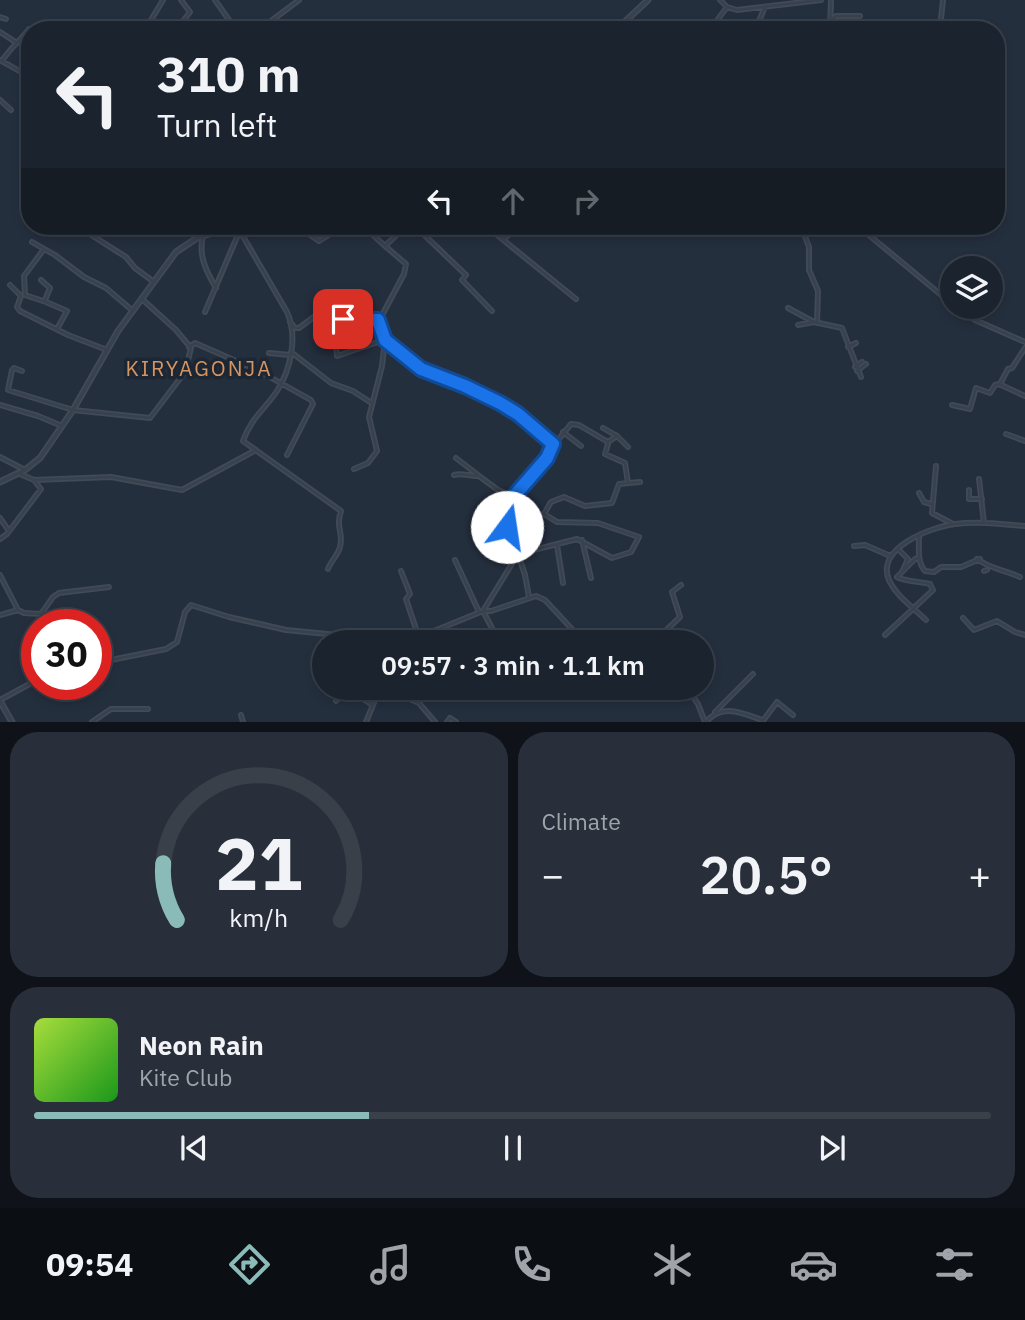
<!DOCTYPE html>
<html lang="en">
<head>
<meta charset="utf-8">
<style>
	body { margin:0; font-family:"IBM Plex Sans",sans-serif; background:#282f3a; color:#f1f3f6; height:100vh; display:flex; flex-direction:column; font-size:26px; white-space:nowrap }
	* { box-sizing:border-box; margin:0 }
	p { font-size:23px; color:#a0a4aa }
	.icon { flex:none; width:38px; height:38px; fill:none; stroke:currentColor; stroke-width:2; stroke-linecap:round; stroke-linejoin:round }
	.map { position:relative; height:722px; overflow:hidden }
	.side { display:flex; flex-direction:column; gap:10px; padding:10px; background:#0f1319; flex:1 }
	.side>* { flex:none }
	.top-card { position:absolute; left:21px; top:21px; width:984px; height:214px; border-radius:28px; box-shadow:0 4px 10px #0003,0 0 0 2px #39404a; background:#1b232e; color:#f1f3f6; overflow:hidden }
	.controls { position:absolute; left:940px; top:256px; display:grid; gap:14px }
	.controls a { display:grid; place-items:center; width:63px; height:63px; border-radius:50%; background:#1b232e; box-shadow:0 4px 10px #0003,0 0 0 2px #39404a; font-size:35px }
	.speed { position:absolute; left:21px; top:609px; display:flex; gap:14px; font-size:35px; font-weight:700; text-align:center }
	.speed>* { display:grid; place-content:center; width:91px; height:91px; border-radius:50%; background:#1b232e; box-shadow:0 4px 10px #0003,0 0 0 2px #39404a; line-height:1 }
	.speed .limit { border:10px solid #d22; background:#fff; color:#111 }
	.pin { position:absolute; display:grid; place-items:center; width:60px; height:60px; color:#fff; margin:-30px; border-radius:14px; box-shadow:0 4px 10px #0006 }
	.me { position:absolute; width:77px; margin:-38px; rotate:14deg; stroke-linejoin:round; filter:drop-shadow(0 0 5px #0008) }
	.turn { display:flex; align-items:center; gap:24px; height:147px; padding:0 21px; font-size:32px }
	.turn .icon { width:91px; height:91px; stroke-width:2.5 }
	.turn b { display:block; font-size:49px; line-height:60px }
	.lanes { display:flex; align-items:center; height:66px; padding:0 21px; background:#0003; justify-content:center; gap:35px; direction:ltr }
	.lanes .off { opacity:.35 }
	.big { font-size:52px; font-weight:600; line-height:1.1 }
	.side .card { flex:1; display:flex; flex-direction:column; justify-content:center; gap:10px; min-width:0; padding:0 24px; border-radius:28px; background:#282f3a }
	.side .dial { align-items:center; gap:0 }
	.dial svg { height:182px; overflow:visible; fill:none; stroke:#39404a; stroke-width:7; stroke-linecap:round; text-anchor:middle }
	.dial text { fill:#f1f3f6; stroke:none }
	.song { display:flex; align-items:center; gap:21px }
	.cover { width:84px; height:84px; border-radius:10px; background:linear-gradient(135deg,hsl(80 70% 55%),hsl(120 70% 35%)) }
	.played { height:7px; border-radius:4px; background:linear-gradient(90deg,#8bbbb9 35%,#39404a 35%) }
	.keys { display:flex; justify-content:space-around; direction:ltr }
	.heat { display:flex; justify-content:space-between; align-items:center; font-size:38px; direction:ltr }
	.side .tiles { flex:1; display:grid; gap:10px; grid-template-columns:1fr 1fr }
	.card:last-child { grid-column:span 2 }
	.trip { position:absolute; left:312px; top:630px; width:402px; height:70px; border-radius:35px; background:#1b232e; box-shadow:0 4px 10px #0003,0 0 0 2px #39404a; font-weight:600; line-height:70px; text-align:center }
	.menu { display:flex; height:112px; justify-content:space-around; align-items:center; background:#0b0e12; color:#a0a4aa }
	.menu .icon { width:49px; height:49px }
	.menu .active { color:#8bbbb9 }
	.menu b { font-size:32px; color:#f1f3f6 }
	.map>svg:first-child { display:block }
</style>
</head>
<body>
<div class="map">
<svg width="1025" height="722" viewBox="0 0 1025 722">
	<rect width="100%" height="100%" fill="#242f3e"/>
	<g fill="none" stroke-linecap="round" stroke-linejoin="round">
		<defs>
			<path id="minor" d="M215,0L236,30
				M720,0L727,7L737,10L821,0
				M0,17L6,19
				M813,28L830,21L836,16H860
				M940,28L971,22
				M940,28L943,0
				M145,30L163,0
				M176,30L190,12L181,0
				M259,30L299,0
				M710,30L727,7
				M755,30L765,7
				M830,30L831,0
				M0,32L17,43
				M20,42L30,47
				M0,60L30,77
				M2,61C10,48 20,41 29,29L33,30
				M0,100L11,110
				M210,226L218,227L220,230
				M237,226L287,312C298,336 291,369 277,391C265,409 251,418 243,441L341,511C335,528 344,532 340,547C338,555 331,561 328,569
				M363,226L385,246L406,226
				M415,226L466,275L462,280L492,311
				M486,226L576,299
				M801,226L809,247V270L818,291L817,323
				M858,226L952,304
				M299,227L319,241L343,226
				M85,231L126,257L135,268L154,282
				M289,234L301,226
				M203,236C198,255 206,271 216,288
				M503,239L519,228L532,233L538,226
				M32,242L55,255L84,277L106,288L133,311
				M44,249L24,276L25,295L46,302
				M41,280L50,288L45,300L46,302L67,311L57,329
				M10,285L21,296L17,307L20,311L68,335L107,350
				M956,306L975,320L1025,342
				M326,308C338,294 340,288 359,296L360,312
				M788,308L814,322
				M205,312L240,230
				M379,321L404,274L406,264L385,246
				M290,322L295,328H299L326,308L343,319L378,320L385,340L421,369L465,386L500,403L518,414L554,445L546,458L508,503L507,539L518,554L483,611L494,632L489,642
				M798,325L814,322L842,328L861,377
				M336,346L337,356L378,342H382L383,346
				M189,347L195,343L259,371L311,400L313,404L287,455
				M848,347L856,343
				M291,352L331,383L353,391L370,402
				M269,353L290,355
				M855,367L862,362
				M22,371L14,368L12,370L8,390L73,410
				M857,371L866,364
				M999,384L1025,396
				M0,405L38,416L62,426
				M952,405L970,409L976,388L990,393L995,385L1000,384L1008,369L1012,368L1025,348
				M73,410L150,418L185,372L191,348L176,330L142,299
				M603,428L617,436L628,447
				M563,432L581,446
				M1006,434L1025,441
				M608,444L605,454L625,463L628,483
				M554,445L571,424L579,425L608,442L617,436
				M0,457L25,470
				M456,458L478,475
				M936,466L932,513L953,524
				M354,469L368,463L377,451L369,417L382,366L385,340
				M454,475C461,472 471,477 479,476L498,490L513,496
				M979,479L984,523
				M34,480L111,477L182,490L256,450
				M969,490V499H982
				M919,493L924,502L931,504
				M507,515L544,514L551,502L564,497L585,506L612,503L619,484L640,482
				M0,518L9,531
				M919,536C919,549 917,562 925,571L934,572L941,567H961L980,559
				M0,539L7,534L41,489L34,480L20,474
				M582,540L591,578
				M557,545L563,583
				M854,546L865,545L888,555H892
				M898,549L908,559L903,570
				M977,559C988,568 1007,571 1020,577
				M455,560L479,612
				M401,571L410,594L406,599L419,638
				M984,571L987,570
				M0,575L18,610L24,613L41,614
				M529,597L525,575L518,554L577,539L612,558L631,552L639,537L598,523L557,522L544,514
				M41,614L53,597L59,593L109,587
				M0,615L18,610
				M963,618L974,630L997,621L1015,632L1025,635
				M926,620C914,608 896,596 889,580C875,548 931,527 955,524C978,521 1002,524 1025,526
				M885,635L933,590L930,584C922,582 903,581 897,577L915,559L919,558
				M539,636H578
				M407,642L483,611H491L536,596L545,600L584,642
				M654,642L680,617L672,592L681,585
				M96,663L166,649L177,642L185,612L191,605L229,617L286,630L358,637L385,642
				M383,688L419,703L435,722
				M424,688C432,693 437,691 446,688
				M687,688L698,704L705,722
				M0,700L37,680
				M336,701L341,696C353,696 363,697 372,705
				M715,712L753,674
				M241,715L243,722
				M92,722L111,709H148
				M366,722L380,688
				M447,722L450,718L456,722
				M706,722C722,703 742,713 762,720
				M762,722L777,702L793,715"/>
			<path id="tertiary" d="M616,30L648,0
				M0,482L25,470L40,458L73,410L118,331L176,252L197,238L234,226
				M0,701L12,722"/>
		</defs>
		<!-- minor casing -->
		<use href="#minor" stroke="#414a57" stroke-width="6"/>
		<!-- tertiary casing -->
		<use href="#tertiary" stroke="#414a57" stroke-width="7"/>
		<!-- minor -->
		<use href="#minor" stroke="#38414e" stroke-width="2.5"/>
		<!-- tertiary -->
		<use href="#tertiary" stroke="#38414e" stroke-width="3.5"/>
	</g>
	<g fill="none" stroke-linecap="round" stroke-linejoin="round">
		<defs>
			<path id="route" d="M343,319L378,320L385,340L421,369L465,386L500,403L518,414L553,444L547,458L508,503L507,527"/>
		</defs>
		<!-- route casing -->
		<use href="#route" stroke="#114b97" stroke-width="18"/>
		<!-- route -->
		<use href="#route" stroke="#1a73e8" stroke-width="12"/>
	</g>
	<g text-anchor="middle" dominant-baseline="central" stroke-width="7" stroke-linejoin="round" paint-order="stroke">
		<!-- quarter labels -->
		<g font-size="21" letter-spacing="2" fill="#d59563" stroke="#1d2633">
			<text x="199" y="368">KIRYAGONJA</text>
		</g>
	</g>
</svg>
<div class="controls">
<a><svg class="icon" aria-label="layers" viewBox="0 0 24 24"><path d="M12 4l9 5-9 5-9-5zM3 14l9 5 9-5"/></svg></a>
</div>
<div class="speed"><div class="limit">30</div></div>
<div class="pin" style="left:343px;top:319px;background:#d93025"><svg class="icon" aria-label="arrive" viewBox="0 0 24 24"><path d="M6 21V4h12l-3 4 3 4H6"/></svg></div>
<svg class="me" style="left:507px;top:527px" viewBox="-20 -20 40 40"><circle r="19" fill="#fff"/><path d="M0-13L10 11 0 6-10 11z" fill="#1a73e8"/></svg>
<div class="trip">09:57 · 3 min · 1.1 km</div>
<div class="top-card">
<div class="turn"><svg class="icon" aria-label="left" viewBox="0 0 24 24"><path d="M17 20v-9H6M10 6l-5 5 5 5"/></svg><div><b>310 m</b>Turn left</div></div>
<div class="lanes"><svg class="icon" aria-label="left" viewBox="0 0 24 24"><path d="M17 20v-9H6M10 6l-5 5 5 5"/></svg><svg class="icon off" aria-label="ahead" viewBox="0 0 24 24"><path d="M12 20V5M6 11l6-6 6 6"/></svg><svg class="icon off" aria-label="right" viewBox="0 0 24 24"><path d="M7 20v-9h11M14 6l5 5-5 5"/></svg></div>
</div>
</div>
<section class="side">
<div class="tiles">
<div class="card dial"><svg viewBox="0 0 100 80">
<path d="M14 69A42 42 0 1 1 86 69"/>
<path d="M14 69A42 42 0 0 1 8 44" stroke="#8bbbb9"/>
<text x="50" y="56" font-size="32" font-weight="700">21</text>
<text x="50" y="72" font-size="11">km/h</text>
</svg></div>
<div class="card"><p>Climate</p>
<div class="heat"><a>−</a><b class="big">20.5°</b><a>+</a></div>
</div>
<div class="card">
<div class="song"><i class="cover"></i><div><b>Neon Rain</b><p>Kite Club</p></div></div>
<div class="played"></div>
<div class="keys"><svg class="icon" aria-label="previous" viewBox="0 0 24 24"><path d="M18 5L8 12l10 7zM5 5v14"/></svg><svg class="icon" aria-label="pause" viewBox="0 0 24 24"><path d="M8 5v14M16 5v14"/></svg><svg class="icon" aria-label="next" viewBox="0 0 24 24"><path d="M6 5l10 7-10 7zM19 5v14"/></svg></div>
</div>
</div>
</section>
<nav class="menu">
<b>09:54</b>
<svg class="icon active" aria-label="directions" viewBox="0 0 24 24"><path d="M12 3l9 9-9 9-9-9zM9 14v-3h6M13 9l2 2-2 2"/></svg>
<svg class="icon" aria-label="music" viewBox="0 0 24 24"><path d="M9 18V5l10-2v13"/><circle cx="6" cy="18" r="3"/><circle cx="16" cy="16" r="3"/></svg>
<svg class="icon" aria-label="phone" viewBox="0 0 24 24"><path d="M5 4h4l2 5-3 2q2 4 5 5l2-3 5 2v4C11 20 4 13 5 4z"/></svg>
<svg class="icon" aria-label="climate" viewBox="0 0 24 24"><path d="M12 3v18M4 7l16 10M4 17L20 7"/></svg>
<svg class="icon" aria-label="car" viewBox="0 0 24 24"><path d="M5 17H2v-5l4-1 3-4h7l3 4 3 1v5h-3M9 17h6M6 11h13"/><circle cx="7" cy="17" r="2"/><circle cx="17" cy="17" r="2"/></svg>
<svg class="icon" aria-label="filters" viewBox="0 0 24 24"><path d="M4 7h16M4 17h16"/><circle cx="9" cy="7" r="2"/><circle cx="15" cy="17" r="2"/></svg>
</nav>
</body>
</html>
